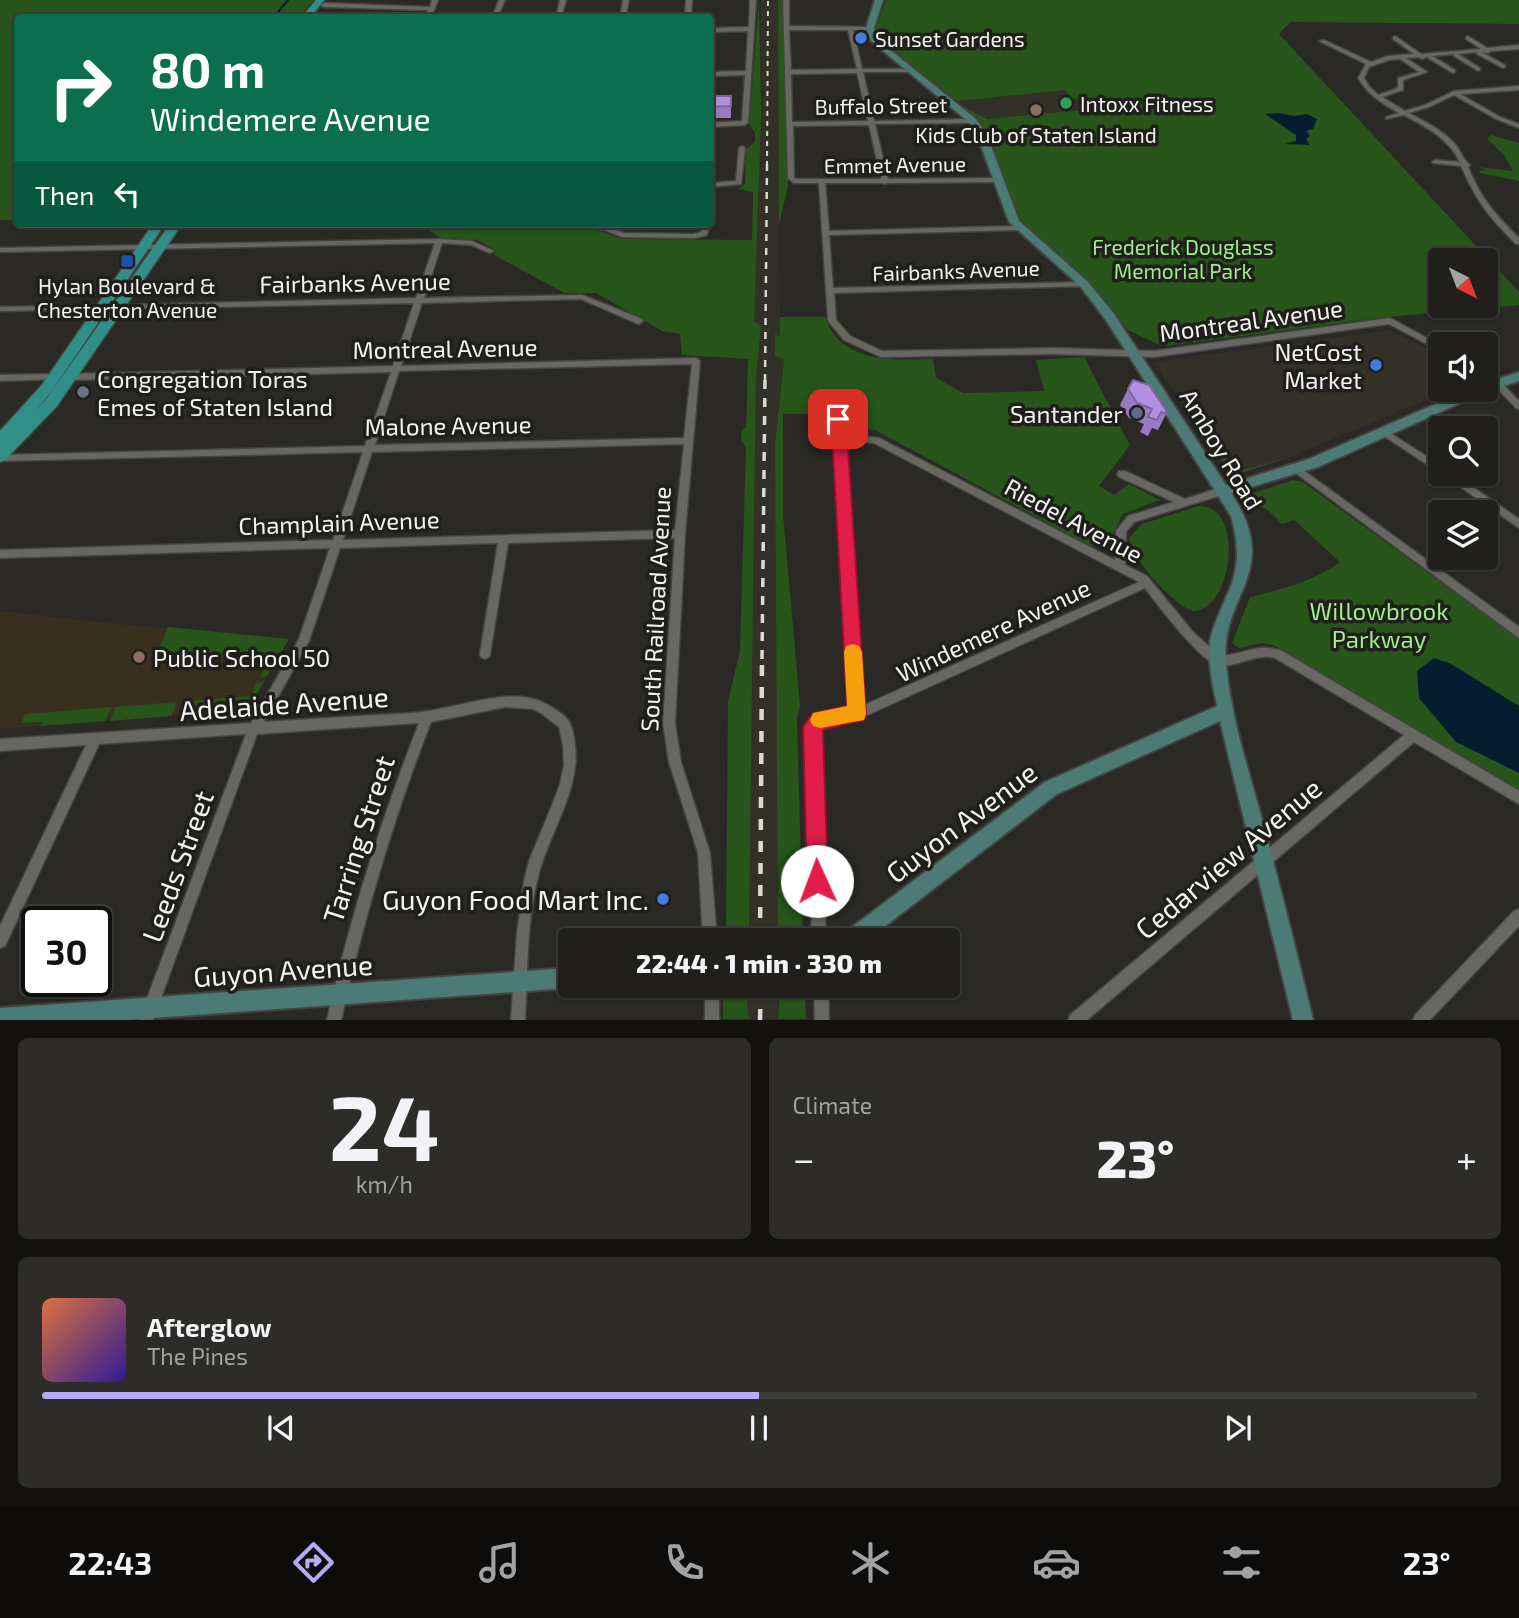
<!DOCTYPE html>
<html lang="en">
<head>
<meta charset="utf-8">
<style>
	body { margin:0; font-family:"Exo 2",sans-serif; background:#2d2c29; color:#f1f3f6; height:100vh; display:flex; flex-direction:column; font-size:26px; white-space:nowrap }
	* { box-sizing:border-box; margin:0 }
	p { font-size:23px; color:#a2a2a3 }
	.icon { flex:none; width:38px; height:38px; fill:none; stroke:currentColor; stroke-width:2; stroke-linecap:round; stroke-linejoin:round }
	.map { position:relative; height:1020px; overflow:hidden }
	.drawer { display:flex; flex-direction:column; gap:18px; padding:18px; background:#12110f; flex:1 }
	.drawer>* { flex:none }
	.banner { position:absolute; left:14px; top:14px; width:700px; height:214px; border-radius:7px; box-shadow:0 2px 5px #0004,0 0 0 2px #3d3d3b; background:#0b6e4f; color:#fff; overflow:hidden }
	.needle { width:46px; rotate:138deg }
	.buttons { position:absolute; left:1428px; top:248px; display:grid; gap:14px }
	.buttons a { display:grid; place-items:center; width:70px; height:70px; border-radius:7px; background:#201f1c; box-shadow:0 2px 5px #0004,0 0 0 2px #3d3d3b; font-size:35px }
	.speed { position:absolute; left:21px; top:906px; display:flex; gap:14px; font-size:35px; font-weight:700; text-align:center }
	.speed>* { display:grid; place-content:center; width:91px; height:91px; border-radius:50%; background:#201f1c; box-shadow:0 2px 5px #0004,0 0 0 2px #3d3d3b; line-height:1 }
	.speed .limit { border:4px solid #111; border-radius:10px; background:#fff; color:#111 }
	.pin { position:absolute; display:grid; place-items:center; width:60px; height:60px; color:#fff; margin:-30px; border-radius:14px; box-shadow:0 4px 10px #0006 }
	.me { position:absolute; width:77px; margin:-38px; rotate:358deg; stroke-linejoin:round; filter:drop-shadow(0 0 5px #0008) }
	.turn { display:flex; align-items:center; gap:24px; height:147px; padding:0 21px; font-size:32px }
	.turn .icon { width:91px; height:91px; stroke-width:2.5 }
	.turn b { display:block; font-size:49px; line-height:60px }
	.then { display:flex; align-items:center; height:66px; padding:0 21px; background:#0003; gap:14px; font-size:26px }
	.big { font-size:52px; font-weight:800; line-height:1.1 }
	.drawer .tile { flex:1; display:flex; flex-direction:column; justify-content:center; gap:10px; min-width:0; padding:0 24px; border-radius:10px; background:#2d2c29 }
	.drawer .dial { align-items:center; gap:0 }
	.dial b { font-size:91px; line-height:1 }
	.song { display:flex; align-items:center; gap:21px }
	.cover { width:84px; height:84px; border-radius:10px; background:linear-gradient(135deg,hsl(20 70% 55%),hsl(250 70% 35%)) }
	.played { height:7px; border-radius:4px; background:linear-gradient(90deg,#b7abf8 50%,#3d3d3b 50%) }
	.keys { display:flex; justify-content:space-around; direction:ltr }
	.heat { display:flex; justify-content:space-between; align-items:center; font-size:38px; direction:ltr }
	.drawer .tiles { flex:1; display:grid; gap:18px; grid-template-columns:1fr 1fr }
	.tile:last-child { grid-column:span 2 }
	.trip { position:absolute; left:558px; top:928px; width:402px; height:70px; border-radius:7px; background:#201f1c; box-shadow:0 2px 5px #0004,0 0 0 2px #3d3d3b; font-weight:800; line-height:70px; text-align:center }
	.tabs { display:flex; height:112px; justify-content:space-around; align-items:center; background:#0d0c0b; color:#a2a2a3 }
	.tabs .icon { width:49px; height:49px }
	.tabs .selected { color:#b7abf8 }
	.tabs b { font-size:32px; color:#f1f3f6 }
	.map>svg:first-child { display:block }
</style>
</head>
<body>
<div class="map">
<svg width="1519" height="1020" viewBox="0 0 1519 1020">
	<rect width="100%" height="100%" fill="#2a2925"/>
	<!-- built -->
	<path fill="#333127" d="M761,0H778L780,337L775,335V356L784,360L775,444L778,939L749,940L754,515L756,377L761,327L753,322L760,96L765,95L764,91H760L759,81Z
		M1067,89L1094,110L979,119L954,99Z
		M1391,330L1440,356V390H1449L1293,456L1232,476L1154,362Z
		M780,990L778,1019H749L746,992Z"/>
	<!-- education -->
	<path fill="#382f1f" d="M0,611L107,623L289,639L248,709L0,729Z"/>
	<!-- green -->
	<path fill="#27551a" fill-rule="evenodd" d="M0,0H314L298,17L18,18L17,220H0Z
		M759,0L761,118L754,321L761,326L756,377L754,515L749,940H726L728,702L740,650L746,446L741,441L742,429L746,428L748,359L682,355L680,334L662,331L596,293H564L494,255L496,250L477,240L441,238L418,224H581L622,239L752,240L753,192L738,189L745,184L746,149L755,142V132L750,127V111Z
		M778,0H782L788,186L779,225Z
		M886,0H1519V24L1290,22L1279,34L1519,292V305L1386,317L1173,345L1162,346L1128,330L1091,285L1021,221L983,125L964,107L987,119L1093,109L1079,98L1072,99L1065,90L957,101L881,41L876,27ZM1440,261H1486V306H1440Z
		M1491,135L1519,143V181L1480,173L1479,170H1486L1478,167L1513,171L1505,156L1487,139Z
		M780,317H825C841,364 893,360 933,359L936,378L963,393L1044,391L1036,360L1084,357L1130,445L1099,486L1114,495L1129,484L1160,500L1123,514L1108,543L1092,547L875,430L848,428V414H783V514L800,705L797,719L803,937L778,939L775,444L784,360L775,356V334L780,337Z
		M1185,407H1190L1236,472L1293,456L1232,476Z
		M1293,480L1303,482L1519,639V790L1275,646L1262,643L1239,648L1232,643L1250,597C1283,589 1312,582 1340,562L1294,520L1282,524L1269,511L1250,500V494Z
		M1198,506C1245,503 1234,610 1193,611C1173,605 1131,558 1129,538L1142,524Z
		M168,627L289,639L267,676L261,677L268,655L153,663Z
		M264,682L248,709L181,715L187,701L252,696L256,683Z
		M177,702L171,716L110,721L115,707Z
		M111,707L105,721L40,726L42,722L21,723L25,714Z
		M805,988L806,1019H778L780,990Z
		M746,992L749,1019H723V993Z"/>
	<!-- water -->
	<path fill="#031c2f" d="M1279,113L1294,116L1307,114L1317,119L1313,129L1306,131L1310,136L1306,139L1310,145L1285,144L1296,141V135L1265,114Z
		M1434,658L1451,664L1519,706V773L1456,742L1419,698L1417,671Z"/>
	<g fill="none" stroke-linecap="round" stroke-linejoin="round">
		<!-- stream -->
		<path stroke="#031c2f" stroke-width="2" d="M273,18L288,0"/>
		<defs>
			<path id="street" d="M432,0H438L431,18H426L428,10L324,7L321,5L324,3L430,7Z
				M499,0H505L497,18H492Z
				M560,0H566L561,18H556Z
				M623,0H629L625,18H620Z
				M686,0H692L691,18H685Z
				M750,0H756L748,123L745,125L710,127V123L742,121L745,75L710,76V72L746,71L748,31L710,32V28L749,27Z
				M783,0H789V26L872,27L873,28L870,30H853L862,69H910V71L908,72H863L874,121L973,119L976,121L973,123L875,124L888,179L997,178L1000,180L997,182L888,183L885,184L882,183H825L829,231L1020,226L1024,228L1020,230L829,235L833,288L1084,282L1088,284L1084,286L834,293L836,320L850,336L882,351L1054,348L1154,351L1390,318L1440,345V351L1389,324L1154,357L1054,354L881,357L844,340L828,321L819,183H794L788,178ZM789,30H848L857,69L791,70ZM857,73L868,121L792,122L791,74ZM869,125L881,179H796L794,178L793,126Z
				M1395,36L1421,54L1481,49L1466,39V37L1468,36L1487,48L1519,45V49L1491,51L1488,53L1481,52L1505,65V67L1503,68L1477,54V52L1458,54L1480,68V70L1478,71L1454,56V54L1432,56L1455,70V72L1453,73L1428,58V56L1422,59L1419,57L1406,58L1427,72L1403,80V90L1382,97L1405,111L1425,105L1454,91L1519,86V90L1460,94L1500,117L1519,124V128L1496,119L1454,95L1429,107L1409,113C1425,122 1441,129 1453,142C1460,149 1463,160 1470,165L1468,167C1482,200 1494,213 1519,238V244H1516C1489,217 1477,202 1461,166L1433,163L1432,162L1435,160L1460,162C1448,138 1426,127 1404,115L1386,119V117L1399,113C1382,103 1368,95 1358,78L1366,64L1319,41L1324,40L1371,62L1388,56L1414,54L1393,39V37ZM1400,59L1419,72L1398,78V88L1378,95L1369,86L1364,78L1369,67L1389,60Z
				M742,146L745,148L741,184L710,187V183L736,181L739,148Z
				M588,224H599L624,233L694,234L701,232L702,224H710L707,235L695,238L623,237Z
				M439,239L472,241L494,251L490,253L471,245L442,243L424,298L582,295L642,319L643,321L639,324L636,323L581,299L422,303L401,366L696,358L700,361L685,534L675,723L681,762L710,853L717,940H703L698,853L669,762L663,723L675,538L508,543L490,654L489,657L485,659L481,657L480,654L498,543L340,548L309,641L264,722C301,720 338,717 375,715C392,714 410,714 428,711C459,707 507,689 537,700C546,703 563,713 568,720C575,730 577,756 575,767C570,806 547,840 538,877C526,923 528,973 525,1020H511L517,933L524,881L529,861L553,803L560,784L564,765L563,745L559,727L541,713L533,709L505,707L431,722C393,819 364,918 341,1020H327C350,918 381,820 419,723L257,734L153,1020H139L246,734L99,744L5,946L0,948V926L86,745L0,751V739L251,723L299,639L330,548L0,558V550L333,540L363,452L0,461V455L365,446L391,372L70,380L66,377L70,374L393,366L414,303L118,309L114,307L118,305L416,298L435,243L0,252V248ZM692,364L684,438L375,445L399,371ZM684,444L675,530L343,540L372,452Z
				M102,305L106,307L105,309L0,311V307Z
				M1486,369L1489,370L1519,401V409L1516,408L1486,377Z
				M54,374L57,375L58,377L57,379L0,381V375Z
				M838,416L842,419L843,434L879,438L1115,560L1116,531L1128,516L1174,502L1119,477L1117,474L1119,471H1125L1185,499L1222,487L1225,488L1227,491L1225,494L1134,522L1126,532L1125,565L1147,576L1193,632L1220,656C1244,655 1257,642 1282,651L1519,791V804L1414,742L1087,1020H1068L1070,1015L1404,735L1275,658C1256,653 1240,666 1221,666C1203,665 1157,604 1145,588L861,718L820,727L818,732L826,940H812L806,732L812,718L851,709L834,419ZM844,441L874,443L1139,582L862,706Z
				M1384,429L1440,465V473L1381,434L1380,432Z
				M1296,465L1519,627V638L1293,471L1291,469L1293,467Z
				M1442,474H1454L1519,519V528Z
				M1519,909V926L1430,1020H1413L1415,1015L1514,911Z
				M705,985H719V1020H705Z
				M814,985H828L829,1020H815Z"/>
			<path id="secondary" d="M875,0H883L874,28L878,40L976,119L987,135L1019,221L1088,282L1114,314L1226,485L1309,459L1468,390H1486V383L1519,372V381L1485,392L1318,467L1231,493C1284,574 1219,593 1226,664C1231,717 1248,769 1262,819C1280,886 1297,953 1313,1020H1293L1220,721L1057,794L867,940H841L844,933L1045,782L1217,706C1213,685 1207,662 1210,641C1213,625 1221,610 1227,595C1240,568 1239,545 1231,516L1106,320L1080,286L1009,222L977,135L970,123L871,41L866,28Z
				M570,968V985H577L570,988L125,1020H0V1008Z"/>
			<path id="primary" d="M316,0H324L310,18H301Z
				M153,224H165L51,392L35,411L47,398L170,224H182L57,406L5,460L0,462V431L41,386Z"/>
		</defs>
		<!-- street casing -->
		<use href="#street" stroke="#444440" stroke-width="3"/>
		<!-- secondary casing -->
		<use href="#secondary" stroke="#444440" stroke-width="4"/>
		<!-- primary casing -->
		<use href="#primary" stroke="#444440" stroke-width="3"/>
		<!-- street -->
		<use href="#street" fill="#686762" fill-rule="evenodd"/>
		<!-- secondary -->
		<use href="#secondary" fill="#4c7b75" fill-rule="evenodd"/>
		<!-- primary -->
		<use href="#primary" fill="#308f88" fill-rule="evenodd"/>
		<!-- rail-far3 -->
		<path stroke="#d9d9d5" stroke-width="2" stroke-dasharray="5 5" stroke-linecap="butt" d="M767,166L768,0"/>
		<!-- rail-far2 -->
		<path stroke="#d9d9d5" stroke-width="2.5" stroke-dasharray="7 7" stroke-linecap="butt" d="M765,381L767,164"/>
		<!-- rail-far1 -->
		<path stroke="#d9d9d5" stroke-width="3.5" stroke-dasharray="9 9" stroke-linecap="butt" d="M762,659L765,379"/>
		<!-- rail -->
		<path stroke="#d9d9d5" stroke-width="4.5" stroke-dasharray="11 11" stroke-linecap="butt" d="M760,940L762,657
			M760,1020L761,985"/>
	</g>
	<!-- wall -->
	<path fill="#9a7bc2" d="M710,96H731V118H710Z
		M1128,389L1166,414L1158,430L1152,428L1148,436L1140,432L1144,424L1129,418L1120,405Z"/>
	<!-- building -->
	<path fill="#b38fe1" stroke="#7d649e" stroke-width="2" d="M710,96H731V106L710,107Z
		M1133,380L1149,385L1166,410V414L1161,412L1157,420L1148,417L1152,409L1137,403L1128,389Z"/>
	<!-- route -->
	<path fill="#e11d48" stroke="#92132f" stroke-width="2" d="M838,414L846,419L866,714L864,720L823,730L828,881L825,889L817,892L810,889L807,881L803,727L813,713L847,706L831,419Z"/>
	<!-- slow -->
	<path fill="#f59e0b" d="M853,644L859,646L862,652L866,714L864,720L820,728L813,726L810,720L813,713L847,706L844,652L846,646Z"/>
	<!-- markers -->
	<g fill="#3f7fe0" stroke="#201f1b" stroke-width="2.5">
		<circle cx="861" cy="38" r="7"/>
		<circle cx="1376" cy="365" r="7"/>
		<circle cx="663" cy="899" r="7"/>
	</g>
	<circle fill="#2e9e5b" stroke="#201f1b" stroke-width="2.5" cx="1066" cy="103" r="7"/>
	<g fill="#8d6e63" stroke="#201f1b" stroke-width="2.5">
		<circle cx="1036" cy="110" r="7"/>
		<circle cx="139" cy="657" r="7"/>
	</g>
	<rect fill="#1a4fb4" stroke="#201f1b" stroke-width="2.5" x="120" y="254" width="14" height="14" rx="3.5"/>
	<circle fill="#6b7280" stroke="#201f1b" stroke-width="2.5" cx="83" cy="392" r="7"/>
	<circle fill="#5c6f8a" stroke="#201f1b" stroke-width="2.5" cx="1137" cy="413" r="7"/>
	<g text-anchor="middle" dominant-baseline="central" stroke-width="7" stroke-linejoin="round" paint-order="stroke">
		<!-- far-poi labels -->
		<g font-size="21" fill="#f3f3f0" stroke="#201f1b" text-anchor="start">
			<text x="875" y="38">Sunset Gardens</text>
			<text x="1080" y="103">Intoxx Fitness</text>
			<text x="1036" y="134" text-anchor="middle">Kids Club of Staten Island</text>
			<text x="127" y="285" text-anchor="middle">Hylan Boulevard &amp;<tspan x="127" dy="24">Chesterton Avenue</tspan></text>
		</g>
		<!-- far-street labels -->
		<g font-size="21" fill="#f3f3f0" stroke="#201f1b">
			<text transform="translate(881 105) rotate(-1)">Buffalo Street</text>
			<text transform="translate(895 164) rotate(-1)">Emmet Avenue</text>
			<text transform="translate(956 270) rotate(-2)">Fairbanks Avenue</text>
		</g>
		<!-- far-park labels -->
		<g font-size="21" fill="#9fee8a" stroke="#201f1b">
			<text x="1183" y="246">Frederick Douglass<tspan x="1183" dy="24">Memorial Park</tspan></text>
		</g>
		<!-- street labels -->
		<g font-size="24" fill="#f3f3f0" stroke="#201f1b">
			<text transform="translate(355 282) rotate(-1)">Fairbanks Avenue</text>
			<text transform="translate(1251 320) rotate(-8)">Montreal Avenue</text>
			<text transform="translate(445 348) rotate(-1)">Montreal Avenue</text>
			<text transform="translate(448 425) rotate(-1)">Malone Avenue</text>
			<text transform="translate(1222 449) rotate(59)">Amboy Road</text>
			<text transform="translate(1074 520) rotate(28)">Riedel Avenue</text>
			<text transform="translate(339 522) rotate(-2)">Champlain Avenue</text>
			<text transform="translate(655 609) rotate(-87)">South Railroad Avenue</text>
			<text transform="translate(993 630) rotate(-25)">Windemere Avenue</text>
		</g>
		<!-- poi labels -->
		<g font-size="24" fill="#f3f3f0" stroke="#201f1b" text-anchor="end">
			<text x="1362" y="351">NetCost<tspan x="1362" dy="28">Market</tspan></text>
			<text x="97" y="378" text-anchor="start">Congregation Toras<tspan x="97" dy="28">Emes of Staten Island</tspan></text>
			<text x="1123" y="413">Santander</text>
			<text x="153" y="657" text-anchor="start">Public School 50</text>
		</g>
		<!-- park labels -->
		<g font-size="24" fill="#9fee8a" stroke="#201f1b">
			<text x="1379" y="610">Willowbrook<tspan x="1379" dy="28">Parkway</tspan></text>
		</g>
		<!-- near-street labels -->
		<g font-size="28" fill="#f3f3f0" stroke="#201f1b">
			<text transform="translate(284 703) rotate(-4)">Adelaide Avenue</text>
			<text transform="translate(961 822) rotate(-37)">Guyon Avenue</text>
			<text transform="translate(358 839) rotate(-72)">Tarring Street</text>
			<text transform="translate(1228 858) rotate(-40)">Cedarview Avenue</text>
			<text transform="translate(177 866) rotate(-70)">Leeds Street</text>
			<text transform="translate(283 970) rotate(-4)">Guyon Avenue</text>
		</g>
		<!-- near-poi labels -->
		<g font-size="28" fill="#f3f3f0" stroke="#201f1b" text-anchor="end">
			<text x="649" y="899">Guyon Food Mart Inc.</text>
		</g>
	</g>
</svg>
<div class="buttons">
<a><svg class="needle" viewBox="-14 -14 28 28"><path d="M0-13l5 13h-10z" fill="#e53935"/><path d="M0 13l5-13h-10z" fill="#a2a2a3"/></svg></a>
<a><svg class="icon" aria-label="sound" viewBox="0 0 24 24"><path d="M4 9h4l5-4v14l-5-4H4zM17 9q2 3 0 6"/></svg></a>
<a><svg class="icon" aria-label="search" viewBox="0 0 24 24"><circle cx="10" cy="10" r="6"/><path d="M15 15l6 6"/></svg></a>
<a><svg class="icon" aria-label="layers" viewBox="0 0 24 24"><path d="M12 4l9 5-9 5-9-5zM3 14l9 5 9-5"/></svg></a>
</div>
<div class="speed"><div class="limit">30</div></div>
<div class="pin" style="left:838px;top:419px;background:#d93025"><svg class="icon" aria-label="arrive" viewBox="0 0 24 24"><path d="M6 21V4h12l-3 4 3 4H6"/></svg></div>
<svg class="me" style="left:817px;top:881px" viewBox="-20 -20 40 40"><circle r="19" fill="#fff"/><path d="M0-13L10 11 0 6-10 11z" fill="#e11d48"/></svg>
<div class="trip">22:44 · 1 min · 330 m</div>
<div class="banner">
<div class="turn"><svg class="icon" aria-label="right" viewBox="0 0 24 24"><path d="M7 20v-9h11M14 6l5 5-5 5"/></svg><div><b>80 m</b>Windemere Avenue</div></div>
<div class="then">Then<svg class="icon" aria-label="left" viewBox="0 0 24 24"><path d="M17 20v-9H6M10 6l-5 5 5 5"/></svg></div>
</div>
</div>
<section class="drawer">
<div class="tiles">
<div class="tile dial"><b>24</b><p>km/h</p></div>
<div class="tile"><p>Climate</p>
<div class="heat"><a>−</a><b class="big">23°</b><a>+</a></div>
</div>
<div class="tile">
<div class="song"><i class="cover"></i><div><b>Afterglow</b><p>The Pines</p></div></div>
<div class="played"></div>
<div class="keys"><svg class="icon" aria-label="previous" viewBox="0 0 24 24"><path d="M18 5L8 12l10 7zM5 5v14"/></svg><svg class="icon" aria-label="pause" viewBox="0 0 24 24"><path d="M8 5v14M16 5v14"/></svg><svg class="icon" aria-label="next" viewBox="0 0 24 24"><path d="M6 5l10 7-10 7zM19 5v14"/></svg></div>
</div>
</div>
</section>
<nav class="tabs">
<b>22:43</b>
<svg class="icon selected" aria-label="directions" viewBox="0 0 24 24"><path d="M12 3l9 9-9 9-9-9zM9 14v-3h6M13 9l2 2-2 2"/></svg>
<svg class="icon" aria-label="music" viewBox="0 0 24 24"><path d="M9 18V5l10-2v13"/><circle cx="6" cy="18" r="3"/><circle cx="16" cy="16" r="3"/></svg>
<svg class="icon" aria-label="phone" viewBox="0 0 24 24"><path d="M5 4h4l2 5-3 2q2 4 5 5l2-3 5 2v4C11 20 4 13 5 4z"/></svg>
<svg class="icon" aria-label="climate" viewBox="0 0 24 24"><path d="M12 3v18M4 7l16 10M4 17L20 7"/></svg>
<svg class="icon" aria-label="car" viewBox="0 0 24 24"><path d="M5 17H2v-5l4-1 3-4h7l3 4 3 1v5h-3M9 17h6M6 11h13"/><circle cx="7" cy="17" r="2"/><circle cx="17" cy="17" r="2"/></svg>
<svg class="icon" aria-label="filters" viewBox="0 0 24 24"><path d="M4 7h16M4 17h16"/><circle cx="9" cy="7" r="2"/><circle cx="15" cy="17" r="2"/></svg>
<b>23°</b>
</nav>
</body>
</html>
